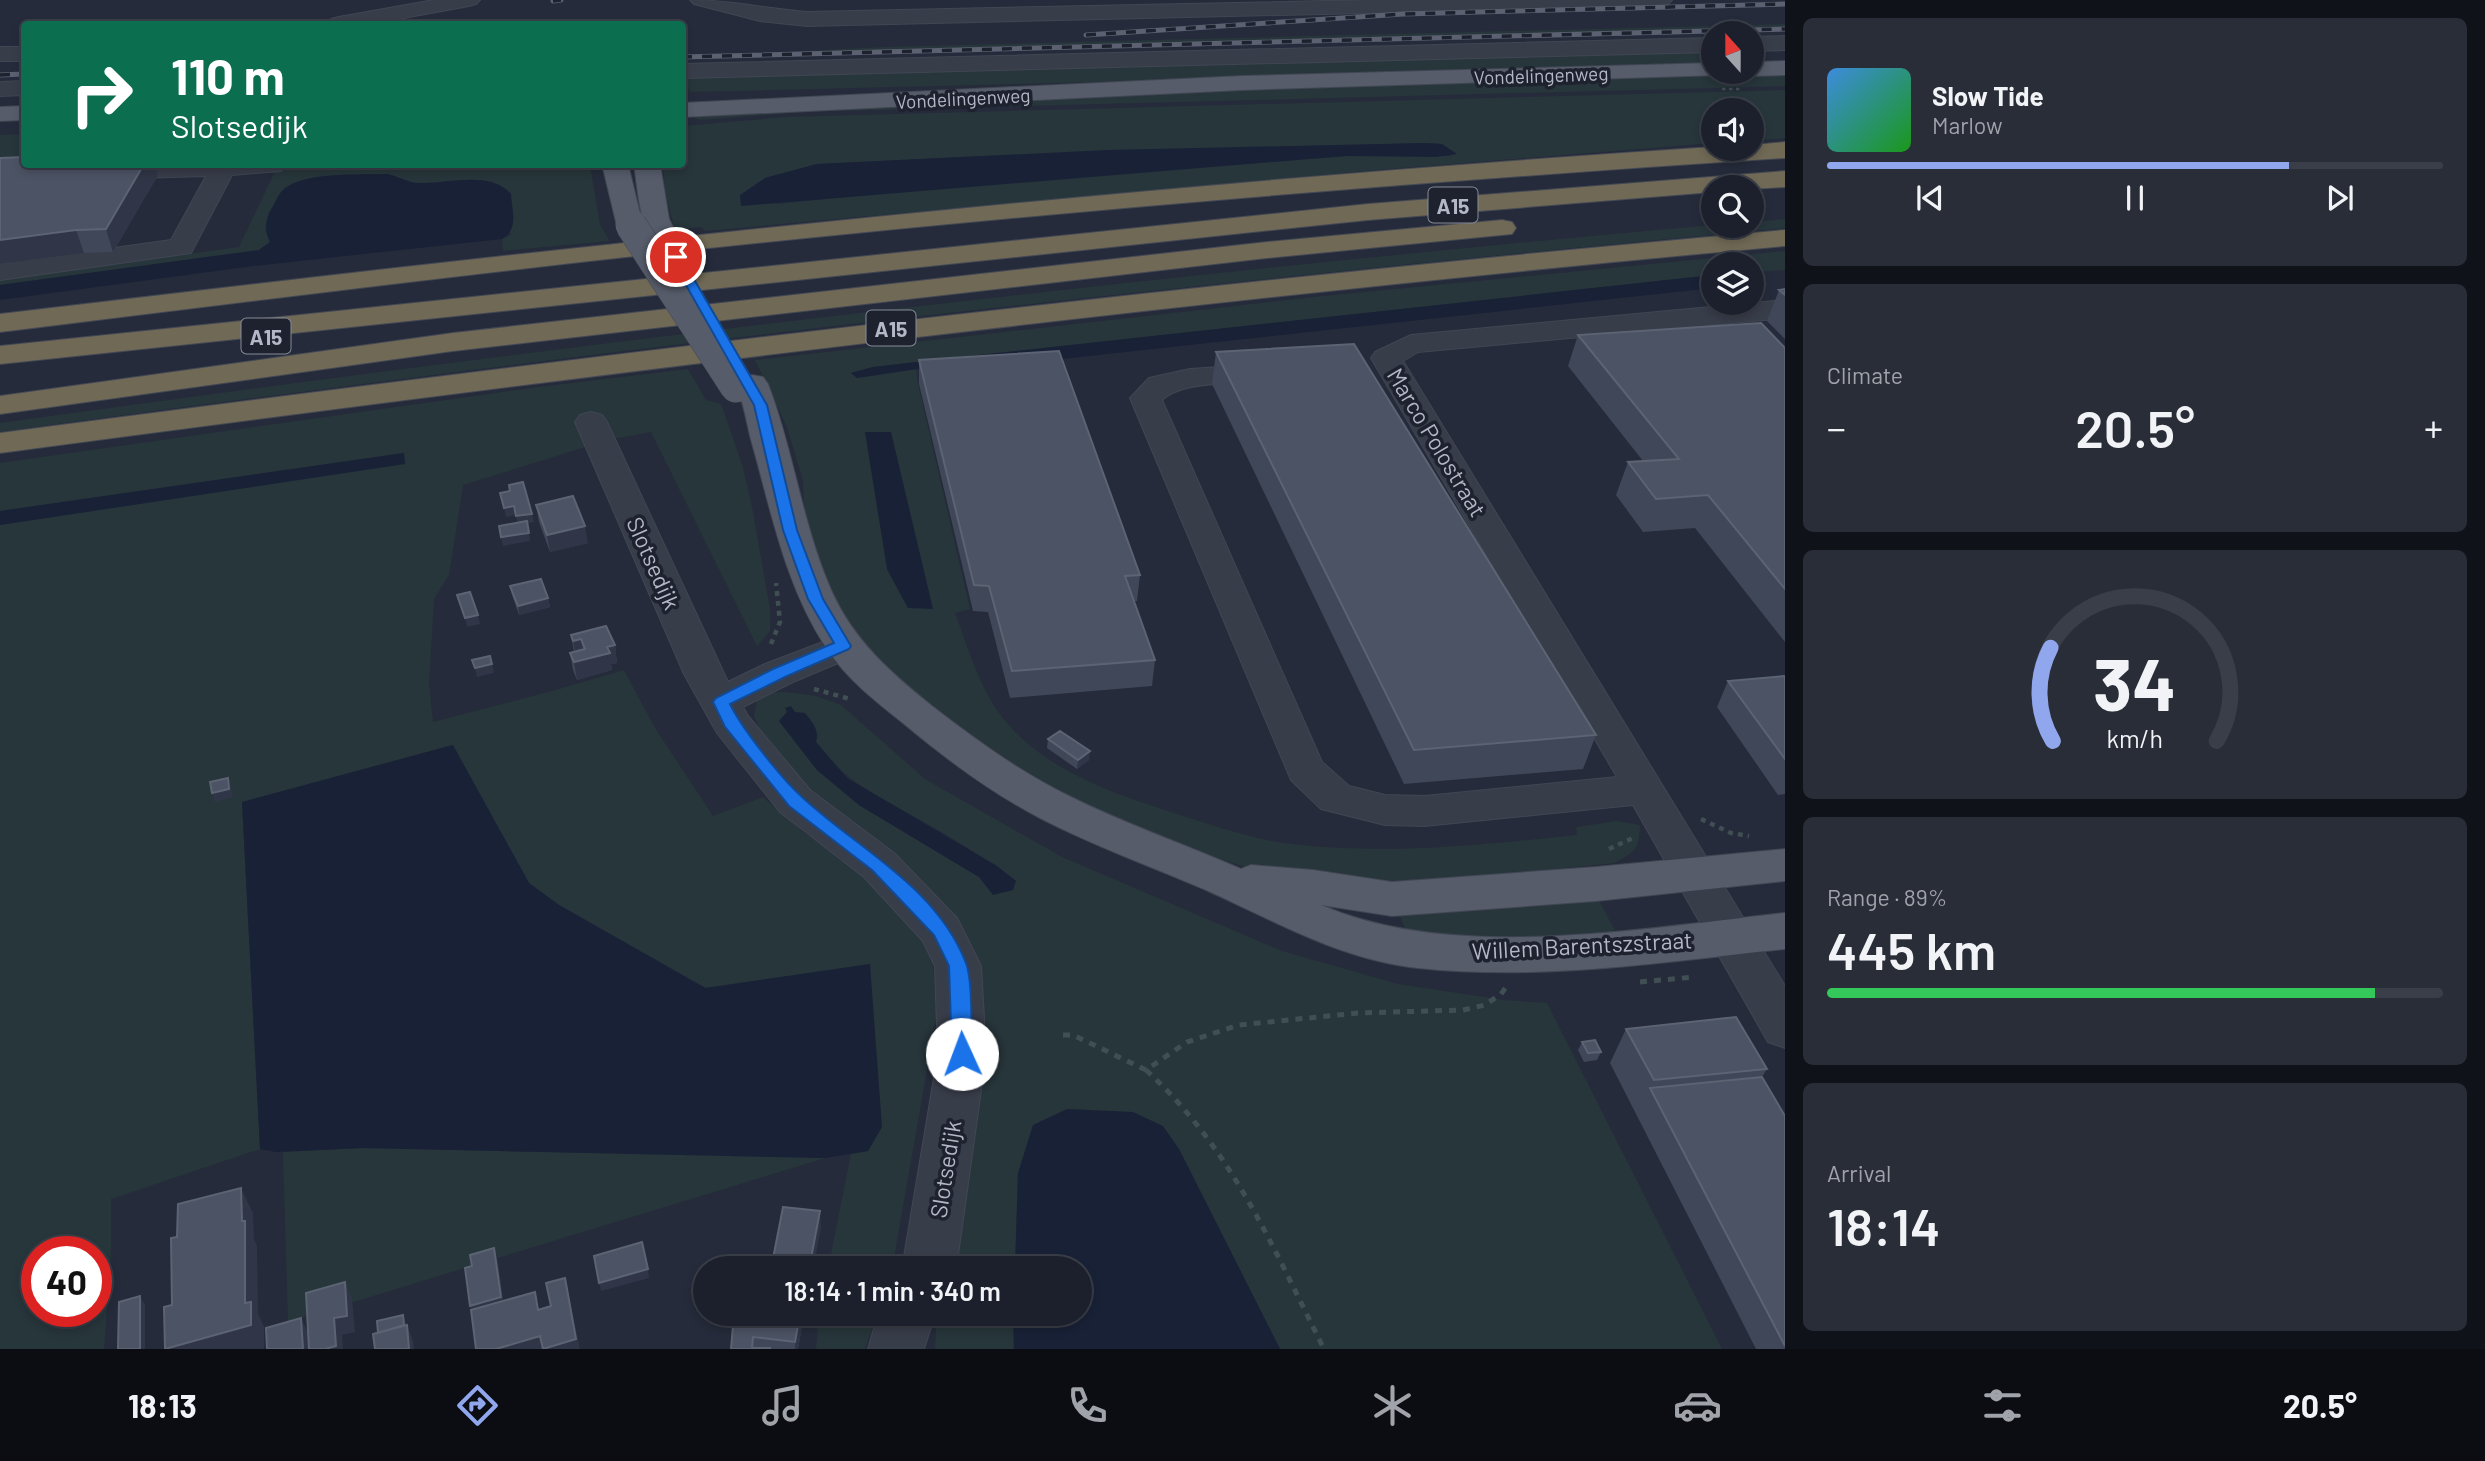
<!DOCTYPE html>
<html lang="en">
<head>
<meta charset="utf-8">
<style>
	body { margin:0; font-family:Barlow,sans-serif; background:#292d38; color:#f1f3f6; height:100vh; display:flex; flex-direction:column; font-size:26px; white-space:nowrap }
	* { box-sizing:border-box; margin:0 }
	p { font-size:23px; color:#a0a3a9 }
	.icon { flex:none; width:38px; height:38px; fill:none; stroke:currentColor; stroke-width:2; stroke-linecap:round; stroke-linejoin:round }
	.map { position:relative; flex:1; overflow:hidden }
	.side { display:flex; flex-direction:column; gap:18px; padding:18px; background:#0f1218; width:700px }
	.side>* { flex:none }
	.top-card { position:absolute; left:21px; top:21px; width:665px; height:147px; border-radius:7px; box-shadow:0 4px 10px #0003,0 0 0 2px #3a3e48; background:#0b6e4f; color:#fff; overflow:hidden }
	.needle { width:46px; rotate:339deg }
	.controls { position:absolute; left:1701px; top:21px; display:grid; gap:14px }
	.controls a { display:grid; place-items:center; width:63px; height:63px; border-radius:50%; background:#1c202c; box-shadow:0 4px 10px #0003,0 0 0 2px #3a3e48; font-size:35px }
	.speed { position:absolute; left:21px; top:1236px; display:flex; gap:14px; font-size:35px; font-weight:700; text-align:center }
	.speed>* { display:grid; place-content:center; width:91px; height:91px; border-radius:50%; background:#1c202c; box-shadow:0 4px 10px #0003,0 0 0 2px #3a3e48; line-height:1 }
	.speed .limit { border:10px solid #d22; background:#fff; color:#111 }
	.pin { position:absolute; display:grid; place-items:center; width:60px; height:60px; color:#fff; margin:-30px; border:4px solid #fff; border-radius:50%; box-shadow:0 2px 7px #0007 }
	.me { position:absolute; width:77px; margin:-38px; rotate:358deg; stroke-linejoin:round; filter:drop-shadow(0 0 5px #0008) }
	.turn { display:flex; align-items:center; gap:24px; height:147px; padding:0 35px; font-size:32px }
	.turn .icon { width:91px; height:91px; stroke-width:2.5 }
	.turn b { display:block; font-size:49px; line-height:60px }
	.big { font-size:52px; font-weight:600; line-height:1.1 }
	.side .widget { flex:1; display:flex; flex-direction:column; justify-content:center; gap:10px; min-width:0; padding:0 24px; border-radius:10px; background:#292d38 }
	.side .dial { align-items:center; gap:0 }
	.dial svg { height:182px; overflow:visible; fill:none; stroke:#3a3e48; stroke-width:7; stroke-linecap:round; text-anchor:middle }
	.dial text { fill:#f1f3f6; stroke:none }
	.song { display:flex; align-items:center; gap:21px }
	.cover { width:84px; height:84px; border-radius:10px; background:linear-gradient(135deg,hsl(210 70% 55%),hsl(120 70% 35%)) }
	.played { height:7px; border-radius:4px; background:linear-gradient(90deg,#90a7ee 75%,#3a3e48 75%) }
	.keys { display:flex; justify-content:space-around; direction:ltr }
	.heat { display:flex; justify-content:space-between; align-items:center; font-size:38px; direction:ltr }
	.charge { height:10px; border-radius:5px; background:linear-gradient(90deg,#34c759 89%,#3a3e48 0) }
	.trip { position:absolute; left:693px; top:1256px; width:399px; height:70px; border-radius:35px; background:#1c202c; box-shadow:0 4px 10px #0003,0 0 0 2px #3a3e48; font-weight:600; line-height:70px; text-align:center }
	.tab-bar { display:flex; height:112px; justify-content:space-around; align-items:center; background:#0b0d12; color:#a0a3a9 }
	.tab-bar .icon { width:49px; height:49px }
	.tab-bar .on { color:#90a7ee }
	.tab-bar b { font-size:32px; color:#f1f3f6 }
	main { display:flex; flex:1; min-height:0 }
	.map>svg:first-child { display:block }
</style>
</head>
<body>
<main>
<div class="map">
<svg width="1785" height="1349" viewBox="0 0 1785 1349">
	<rect width="100%" height="100%" fill="#252b3a"/>
	<!-- green -->
	<path fill="#27363b" fill-rule="evenodd" d="M1785,24V27L766,53L882,47Z
		M1713,46V67L690,92L686,85H683L682,73Z
		M1785,72V86L803,112L700,120L695,118L692,114L1229,88Z
		M1785,90V138L1752,141V110H1713V143L1365,171L705,231L701,227L675,230L665,191L663,165L682,164L683,126L786,117ZM1424,143L1442,144L1451,156H1346L925,189L777,204L765,178L817,164L984,156Z
		M24,134V164L0,170V135Z
		M278,165H590L600,225L610,241L503,251L502,239L511,235L492,181L417,184L403,179L311,178L293,183L269,212L265,230L270,242L259,250L0,285V280L239,247Z
		M1785,219V228C1320,271 857,320 394,380C263,397 131,413 0,432V423C569,344 1141,276 1713,225L1752,226V222Z
		M1785,251V270L1752,272V264H1713V275L952,358L873,367L851,373L857,378L916,369L918,384L970,609L955,613C969,650 980,692 1007,723C1044,766 1100,789 1153,806C1193,819 1249,839 1291,844C1387,855 1481,845 1577,835L1576,827L1617,821L1640,825C1639,850 1635,852 1614,863L1448,880L1373,882L1251,869L1158,839L1062,794L968,737L864,650L832,604L812,541L804,506L803,481L787,427L755,360L1324,296ZM887,569L925,584L927,592L908,608Z
		M688,369L706,400L721,404L742,464L752,507L770,609V631L757,646L651,432L608,440L463,485L449,575L434,599L429,683L433,722L552,691L624,670L655,728L713,816L763,797L803,832L876,884L932,951L937,1013L892,1269H828L851,1154L868,1151L870,964L706,988L559,905L529,883L452,745L242,802L260,1149L111,1199V1252L104,1349H0V525L405,463L403,453L0,511V463L531,388ZM37,1251H96V1311H37Z
		M786,692L816,696L841,705L925,779L1062,857L1282,951L1398,984L1504,1000L1547,1003L1722,1349H1280L1179,1149L1018,1173L1015,1269H940L974,989L831,822L763,736L754,716L758,693ZM787,712L818,735L816,742C842,780 876,795 915,817C950,837 985,857 1016,881L993,894L979,877L859,805L817,770L779,721Z
		M1595,893L1619,938L1491,939L1406,931L1399,913Z
		M363,1148L825,1158L288,1322L283,1152Z
		M819,1314H877L865,1349H816Z
		M937,1314H1013L1014,1349H935Z"/>
	<!-- water -->
	<path fill="#192137" d="M1424,143L1442,144L1457,154L1436,157L1346,156L741,206L740,195L765,178L817,164L1107,150Z
		M387,174C399,176 407,183 419,183C448,184 490,170 511,194C512,211 519,230 502,239L253,266L0,300V285L259,250L270,242C264,229 265,219 273,206C275,202 278,196 281,192C299,171 360,175 387,174Z
		M1713,275V288L1044,361L917,369L857,378L851,373L873,367L952,358Z
		M865,432H891L933,609L908,608L887,569Z
		M404,453L405,464L0,525V511Z
		M791,706L795,712L805,713C813,723 819,729 816,742L847,778L997,866L1016,881L1013,890L993,895L979,877L859,805L817,770L779,721L787,712L785,708Z
		M453,745L529,883L559,905L705,988L870,964L882,1127L868,1151L825,1158L363,1148L276,1152L260,1149L242,802Z
		M1067,1109L1133,1112L1163,1126L1179,1149L1280,1349H1014L1013,1314H1080V1269H1015L1018,1173L1033,1125Z"/>
	<g fill="none" stroke-linecap="round" stroke-linejoin="round">
		<defs>
			<path id="minor" d="M434,0H480L476,4L469,6L371,24H328L331,19L339,17Z
				M690,0C730,0 767,9 807,12L1373,0H1672L1668,4L1661,6L807,26L760,21L694,4Z
				M1785,36V50L1752,51V37Z
				M1713,38V52L682,78V64Z
				M0,47H24V61H0Z
				M24,81V95L0,96V82Z
				M62,164H284L285,166L281,171L232,175L191,253L0,280V264L171,240L206,176L0,182V166Z
				M1785,300V318L1418,352L1403,361L1785,986V1048L1768,1042L1633,805L1425,826L1385,825L1321,809L1291,780L1130,398L1149,378L1190,369L1266,364L1277,366L1281,373L1277,380L1266,382C1238,384 1183,380 1162,400L1322,762L1349,786L1385,795L1425,796L1617,777L1371,358L1375,352L1411,335Z
				M591,412L602,415L607,422L728,682L765,664L844,634L857,637L863,646L857,655L793,682L743,707L748,716L810,790L894,853L957,918L981,966L986,1054L956,1269H902L938,1054L935,966L923,941L864,877L780,812L717,733L684,674L575,422L580,415Z
				M878,1314H935L924,1349H868Z"/>
			<path id="major" d="M1785,61V75L1752,76L1742,72H1752V62Z
				M1713,63V72H1723L1721,75L1242,90L682,117V103L1242,76Z
				M24,106V120L0,121V107Z
				M602,164H628L642,222L639,228L629,230L619,228L616,222Z
				M634,164H660L669,219L678,237L674,243L664,245L654,243C639,220 638,191 634,164Z
				M752,375L763,377L768,384C794,451 802,525 832,592C854,641 891,673 932,706C976,740 1020,772 1069,796C1125,824 1184,844 1241,869L1251,865L1313,870L1392,882L1596,867L1785,849V881L1596,901L1392,916L1321,905C1455,963 1643,928 1785,913V949C1664,962 1540,981 1418,968C1341,960 1275,921 1206,890C1150,866 1094,846 1040,818C990,792 946,759 903,723C875,701 846,678 827,649C784,584 771,509 750,436C746,418 743,401 736,384L741,377Z"/>
			<path id="highway" d="M1785,142V158C1458,179 1132,205 806,238C537,265 268,299 0,332V314C570,246 1140,184 1713,147L1752,149V145Z
				M1785,171V187L1752,189V187H1713V192L1368,220L0,364V346L1368,204Z
				M1502,220L1512,222L1516,228L1512,234L1267,258L453,351L0,414V396L453,333L1267,242Z
				M1785,230V246C1188,300 594,374 0,453V433C594,355 1188,283 1785,230Z"/>
		</defs>
		<!-- minor casing -->
		<use href="#minor" stroke="#414653" stroke-width="2"/>
		<!-- major casing -->
		<use href="#major" stroke="#414653" stroke-width="2"/>
		<!-- highway casing -->
		<use href="#highway" stroke="#444855" stroke-width="2"/>
		<!-- path-far2 -->
		<path stroke="#404f53" stroke-width="2.5" stroke-dasharray="3.5 3.5" stroke-linecap="butt" d="M1722,89H1741"/>
		<!-- path-far1 -->
		<path stroke="#404f53" stroke-width="4.5" stroke-dasharray="5 5" stroke-linecap="butt" d="M771,644L780,622L776,583
			M814,689L850,699
			M1701,819L1731,833L1749,836
			M1609,849L1635,837"/>
		<!-- path -->
		<path stroke="#404f53" stroke-width="5" stroke-dasharray="7 7" stroke-linecap="butt" d="M1640,982L1694,977
			M1063,1035H1073L1146,1070L1187,1042L1239,1025L1358,1013L1463,1010L1485,1005L1501,994L1507,986
			M1146,1070C1233,1150 1272,1246 1324,1349"/>
		<!-- minor -->
		<use href="#minor" fill="#383d4a" fill-rule="evenodd"/>
		<!-- major -->
		<use href="#major" fill="#565c6a" fill-rule="evenodd"/>
		<!-- highway -->
		<use href="#highway" fill="#706956" fill-rule="evenodd"/>
		<defs>
			<path id="rail" d="M553,1L561,0
				M1086,35L1403,14L1785,4
				M682,57L1785,29
				M0,75L24,74"/>
		</defs>
		<!-- rail casing -->
		<use href="#rail" stroke="#5b6171" stroke-width="5"/>
		<!-- rail -->
		<use href="#rail" stroke="#1e222f" stroke-width="3.5" stroke-dasharray="10" stroke-linecap="butt"/>
		<defs>
			<path id="major-bridge-far1" d="M629,222L632,227"/>
			<path id="major-bridge" d="M631,225L736,387"/>
		</defs>
		<!-- major-bridge-far1 casing -->
		<use href="#major-bridge-far1" stroke="#414653" stroke-width="24" stroke-linecap="butt"/>
		<!-- major-bridge casing -->
		<use href="#major-bridge" stroke="#414653" stroke-width="32" stroke-linecap="butt"/>
		<!-- major-bridge-far1 -->
		<use href="#major-bridge-far1" stroke="#565c6a" stroke-width="24"/>
		<!-- major-bridge -->
		<use href="#major-bridge" stroke="#565c6a" stroke-width="31"/>
	</g>
	<!-- wall -->
	<path fill="#404758" d="M0,158L24,164H155L158,175L113,252L84,253L0,264Z
		M1785,289V339L1767,321L1779,290Z
		M1578,335L1785,348V642L1695,528L1643,532L1616,495L1628,462L1643,461L1568,366Z
		M1216,352L1596,735L1583,769L1404,784L1212,384Z
		M919,360L1140,575L1137,601H1134L1155,660L1152,686L1010,698L988,612L973,611L919,384Z
		M536,505L588,543L550,552L539,522Z
		M510,586L548,598L550,607L519,615L512,595Z
		M571,635L615,645L617,663L611,664L612,670L577,680L573,670L570,653L574,652Z
		M1785,676V794L1778,795L1717,707L1728,681Z
		M1048,739L1089,760L1077,769L1047,748Z
		M1626,1029L1767,1069L1762,1077L1785,1116V1349H1756L1610,1063Z
		M1582,1042L1601,1052L1597,1060L1584,1062L1578,1050Z
		M734,1314H804L798,1349H731Z"/>
	<!-- shaded-wall -->
	<path fill="#303647" d="M144,164H155L158,175L113,252L106,229Z
		M76,230L84,253L0,264V240Z
		M514,506L516,515L506,517L504,508Z
		M532,514L534,522L518,525L516,516Z
		M585,526L588,543L550,552L547,535Z
		M529,533L530,541L503,546L501,537Z
		M548,598L550,607L519,615L518,606Z
		M478,615L480,624L467,627L465,618Z
		M581,639L584,656L576,658L573,641Z
		M615,645L617,663L611,664L612,670L577,680L574,662L607,647Z
		M492,664L494,673L477,677L475,668Z
		M1090,751L1089,760L1077,769L1078,760Z
		M228,778L231,787L233,797L215,802L212,793Z
		M241,1188L253,1213L254,1239L257,1246L258,1314L264,1326V1349H167L245,1303Z
		M820,1211L821,1228L813,1269H809Z
		M494,1248L497,1256L504,1305L473,1315L470,1306Z
		M648,1269L649,1278L601,1291L599,1283Z
		M565,1278L580,1349H496L540,1336Z
		M345,1282L352,1298L355,1332L342,1335L343,1349H325Z
		M140,1296L145,1305V1349H140Z
		M800,1314H804L798,1349H795V1342Z
		M403,1315L406,1323L408,1334L407,1325L413,1341L414,1349H384Z
		M301,1318L309,1335L310,1349H303Z"/>
	<!-- building -->
	<path fill="#4c5364" stroke="#5c6373" stroke-width="2" d="M24,157V164H144L106,229L76,230L0,240V158Z
		M1785,289V295L1779,290Z
		M1761,323L1785,348V589L1708,495L1656,499L1628,462L1679,459L1578,335Z
		M1354,344L1596,735L1414,750L1216,352Z
		M1059,351L1140,575L1125,576L1155,660L1012,671L989,586L974,585L919,360Z
		M523,482L532,514L516,516L514,506L504,508L500,493L510,491L509,485Z
		M573,496L585,526L547,535L536,505Z
		M527,521L529,533L501,537L499,526Z
		M541,579L548,598L518,606L510,586Z
		M470,592L478,615L465,618L457,595Z
		M606,626L615,645L607,647L610,653L574,662L570,653L585,649L581,639L573,641L571,635Z
		M490,656L492,664L475,668L472,660Z
		M1785,676V759L1728,681Z
		M1060,731L1090,751L1078,760L1048,739Z
		M228,778L229,789L212,793L210,782Z
		M1736,1017L1767,1069L1654,1080L1626,1029Z
		M1595,1040L1601,1052L1588,1053L1582,1042Z
		M1762,1077L1785,1116V1346L1650,1088Z
		M241,1188L242,1221H245V1303L251,1302V1325L165,1349L164,1307L172,1305L171,1238L177,1237L178,1204Z
		M783,1207L820,1211L809,1269H771Z
		M642,1242L648,1269L599,1283L594,1256Z
		M494,1248L501,1297L470,1306L465,1268L472,1266L470,1255Z
		M565,1278L576,1339L543,1349L540,1336L496,1349H476L471,1310L535,1292L538,1310L551,1306L546,1283Z
		M345,1282L347,1316L334,1318L336,1346L325,1349H309L306,1293Z
		M140,1296V1349H118L119,1302Z
		M734,1314H800L795,1342L753,1337L752,1348H770V1349H731Z
		M403,1315L404,1325L378,1333L377,1321Z
		M301,1318L303,1349H267L266,1328Z
		M407,1325L409,1349H375L373,1334Z"/>
	<!-- route -->
	<path fill="#1a73e8" stroke="#114b97" stroke-width="2" d="M671,255L681,257L767,405L797,530L823,599L851,646L849,649L785,677L730,704C742,729 782,779 802,797C859,850 936,886 966,963C973,981 971,1031 972,1054L969,1060L962,1062L955,1060L952,1054L949,966L934,935L872,870L789,806L725,727L713,702L716,698L773,669L834,643L808,599L783,530L754,405L670,257Z"/>
	<g text-anchor="middle" dominant-baseline="central" stroke-width="7" stroke-linejoin="round" paint-order="stroke">
		<!-- far-street labels -->
		<g font-size="19" fill="#b4b8c6" stroke="#1e222f">
			<text transform="translate(1541 75) rotate(-2)">Vondelingenweg</text>
			<text transform="translate(963 98) rotate(-3)">Vondelingenweg</text>
		</g>
		<!-- shield labels -->
		<g fill="#1e222f" stroke="#878b99" stroke-width="2">
			<rect x="1428.5" y="187.5" width="49" height="35" rx="5"/>
			<rect x="866.5" y="310.5" width="49" height="35" rx="5"/>
			<rect x="241.5" y="318.5" width="49" height="35" rx="5"/>
		</g>
		<g font-size="21" font-weight="bold" fill="#b4b8c6">
			<text x="1453" y="205">A15</text>
			<text x="891" y="328">A15</text>
			<text x="266" y="336">A15</text>
		</g>
		<!-- street labels -->
		<g font-size="23" fill="#b4b8c6" stroke="#1e222f">
			<text transform="translate(1437 442) rotate(59)">Marco Polostraat</text>
			<text transform="translate(654 563) rotate(66)">Slotsedijk</text>
			<text transform="translate(1582 945) rotate(-3)">Willem Barentszstraat</text>
			<text transform="translate(945 1169) rotate(-81)">Slotsedijk</text>
		</g>
	</g>
</svg>
<div class="controls">
<a><svg class="needle" viewBox="-14 -14 28 28"><path d="M0-13l5 13h-10z" fill="#e53935"/><path d="M0 13l5-13h-10z" fill="#a0a3a9"/></svg></a>
<a><svg class="icon" aria-label="sound" viewBox="0 0 24 24"><path d="M4 9h4l5-4v14l-5-4H4zM17 9q2 3 0 6"/></svg></a>
<a><svg class="icon" aria-label="search" viewBox="0 0 24 24"><circle cx="10" cy="10" r="6"/><path d="M15 15l6 6"/></svg></a>
<a><svg class="icon" aria-label="layers" viewBox="0 0 24 24"><path d="M12 4l9 5-9 5-9-5zM3 14l9 5 9-5"/></svg></a>
</div>
<div class="speed"><div class="limit">40</div></div>
<div class="pin" style="left:676px;top:257px;background:#d93025"><svg class="icon" aria-label="arrive" viewBox="0 0 24 24"><path d="M6 21V4h12l-3 4 3 4H6"/></svg></div>
<svg class="me" style="left:962px;top:1054px" viewBox="-20 -20 40 40"><circle r="19" fill="#fff"/><path d="M0-13L10 11 0 6-10 11z" fill="#1a73e8"/></svg>
<div class="trip">18:14 · 1 min · 340 m</div>
<div class="top-card">
<div class="turn"><svg class="icon" aria-label="right" viewBox="0 0 24 24"><path d="M7 20v-9h11M14 6l5 5-5 5"/></svg><div><b>110 m</b>Slotsedijk</div></div>
</div>
</div>
<section class="side">
<div class="widget">
<div class="song"><i class="cover"></i><div><b>Slow Tide</b><p>Marlow</p></div></div>
<div class="played"></div>
<div class="keys"><svg class="icon" aria-label="previous" viewBox="0 0 24 24"><path d="M18 5L8 12l10 7zM5 5v14"/></svg><svg class="icon" aria-label="pause" viewBox="0 0 24 24"><path d="M8 5v14M16 5v14"/></svg><svg class="icon" aria-label="next" viewBox="0 0 24 24"><path d="M6 5l10 7-10 7zM19 5v14"/></svg></div>
</div>
<div class="widget"><p>Climate</p>
<div class="heat"><a>−</a><b class="big">20.5°</b><a>+</a></div>
</div>
<div class="widget dial"><svg viewBox="0 0 100 80">
<path d="M14 69A42 42 0 1 1 86 69"/>
<path d="M14 69A42 42 0 0 1 13 28" stroke="#90a7ee"/>
<text x="50" y="56" font-size="32" font-weight="700">34</text>
<text x="50" y="72" font-size="11">km/h</text>
</svg></div>
<div class="widget"><p>Range · 89%</p><b class="big">445 km</b><div class="charge"></div></div>
<div class="widget"><p>Arrival</p><b class="big">18:14</b></div>
</section>
</main>
<nav class="tab-bar">
<b>18:13</b>
<svg class="icon on" aria-label="directions" viewBox="0 0 24 24"><path d="M12 3l9 9-9 9-9-9zM9 14v-3h6M13 9l2 2-2 2"/></svg>
<svg class="icon" aria-label="music" viewBox="0 0 24 24"><path d="M9 18V5l10-2v13"/><circle cx="6" cy="18" r="3"/><circle cx="16" cy="16" r="3"/></svg>
<svg class="icon" aria-label="phone" viewBox="0 0 24 24"><path d="M5 4h4l2 5-3 2q2 4 5 5l2-3 5 2v4C11 20 4 13 5 4z"/></svg>
<svg class="icon" aria-label="climate" viewBox="0 0 24 24"><path d="M12 3v18M4 7l16 10M4 17L20 7"/></svg>
<svg class="icon" aria-label="car" viewBox="0 0 24 24"><path d="M5 17H2v-5l4-1 3-4h7l3 4 3 1v5h-3M9 17h6M6 11h13"/><circle cx="7" cy="17" r="2"/><circle cx="17" cy="17" r="2"/></svg>
<svg class="icon" aria-label="filters" viewBox="0 0 24 24"><path d="M4 7h16M4 17h16"/><circle cx="9" cy="7" r="2"/><circle cx="15" cy="17" r="2"/></svg>
<b>20.5°</b>
</nav>
</body>
</html>
